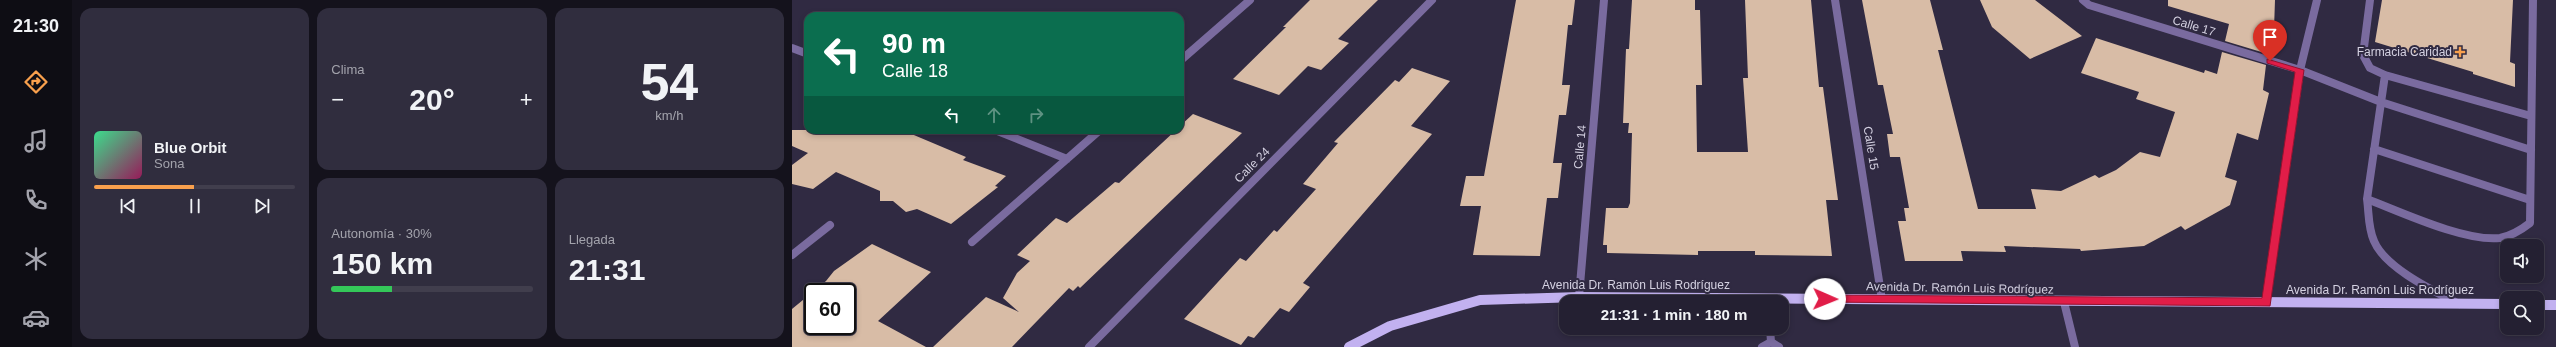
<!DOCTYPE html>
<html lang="es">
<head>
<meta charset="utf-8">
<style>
	body { margin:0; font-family:Helvetica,sans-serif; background:#302d3e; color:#f1f3f6; height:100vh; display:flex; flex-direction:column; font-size:15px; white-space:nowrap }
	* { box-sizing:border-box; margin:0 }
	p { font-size:13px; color:#a3a3ac }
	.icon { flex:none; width:22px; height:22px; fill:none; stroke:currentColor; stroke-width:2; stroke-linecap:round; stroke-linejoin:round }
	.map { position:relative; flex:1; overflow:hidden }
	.details { display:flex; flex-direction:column; gap:8px; padding:8px; background:#14121c; width:720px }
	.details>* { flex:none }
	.guide { position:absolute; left:12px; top:12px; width:380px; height:122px; border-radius:12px; box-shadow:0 2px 6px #0003,0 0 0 1px #413e4d; background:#0b6e4f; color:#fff; overflow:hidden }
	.tools { position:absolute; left:1708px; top:239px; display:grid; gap:8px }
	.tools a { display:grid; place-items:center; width:44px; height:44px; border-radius:8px; background:#242032; box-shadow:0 2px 6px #0003,0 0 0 1px #413e4d; font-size:20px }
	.speed { position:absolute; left:12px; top:283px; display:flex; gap:8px; font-size:20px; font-weight:700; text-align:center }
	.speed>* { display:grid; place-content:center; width:52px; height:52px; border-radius:50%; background:#242032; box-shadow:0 2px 6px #0003,0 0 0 1px #413e4d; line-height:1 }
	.speed .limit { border:2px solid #111; border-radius:6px; background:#fff; color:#111 }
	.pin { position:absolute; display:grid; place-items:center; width:34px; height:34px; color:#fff; margin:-41px -17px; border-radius:50% 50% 50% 0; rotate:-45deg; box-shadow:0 0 4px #0007 }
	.pin .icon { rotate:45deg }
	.me { position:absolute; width:44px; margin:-22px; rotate:91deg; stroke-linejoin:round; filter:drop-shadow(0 0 3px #0008) }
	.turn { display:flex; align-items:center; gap:14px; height:84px; padding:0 12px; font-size:18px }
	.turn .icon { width:52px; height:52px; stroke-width:2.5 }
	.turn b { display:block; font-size:28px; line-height:34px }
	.lanes { display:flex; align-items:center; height:38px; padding:0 12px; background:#0003; justify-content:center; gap:20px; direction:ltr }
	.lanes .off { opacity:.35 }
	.big { font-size:30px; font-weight:700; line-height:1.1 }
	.details .widget { flex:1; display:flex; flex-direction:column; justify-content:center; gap:6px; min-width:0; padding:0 14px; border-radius:12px; background:#302d3e }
	.details .dial { align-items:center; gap:0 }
	.dial b { font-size:52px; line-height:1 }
	.song { display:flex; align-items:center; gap:12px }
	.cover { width:48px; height:48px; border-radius:6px; background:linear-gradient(135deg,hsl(150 70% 55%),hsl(330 70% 35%)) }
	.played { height:4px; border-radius:2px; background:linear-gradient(90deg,#f9a04d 50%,#413e4d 50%) }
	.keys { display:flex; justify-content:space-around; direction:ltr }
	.heat { display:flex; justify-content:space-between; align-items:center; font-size:22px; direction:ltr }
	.charge { height:6px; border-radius:3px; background:linear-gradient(90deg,#34c759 30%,#413e4d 0) }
	.details .tiles { flex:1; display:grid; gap:8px; grid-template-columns:repeat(3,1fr) }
	.widget:first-child { grid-row:span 2 }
	.trip { position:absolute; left:767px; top:295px; width:230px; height:40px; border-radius:12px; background:#242032; box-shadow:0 2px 6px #0003,0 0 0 1px #413e4d; font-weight:700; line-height:40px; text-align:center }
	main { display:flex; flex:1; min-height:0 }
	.dock { display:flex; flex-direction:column; width:72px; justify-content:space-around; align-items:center; background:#0e0d14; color:#a3a3ac }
	.dock .icon { width:28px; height:28px }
	.dock .current { color:#f9a04d }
	.dock b { font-size:18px; color:#f1f3f6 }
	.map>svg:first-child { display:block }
</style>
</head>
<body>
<main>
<nav class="dock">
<b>21:30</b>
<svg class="icon current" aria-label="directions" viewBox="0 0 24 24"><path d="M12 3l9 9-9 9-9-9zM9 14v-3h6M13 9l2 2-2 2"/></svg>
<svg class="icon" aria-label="music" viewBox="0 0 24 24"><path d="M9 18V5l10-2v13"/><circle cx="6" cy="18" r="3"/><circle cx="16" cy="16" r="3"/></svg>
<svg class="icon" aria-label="phone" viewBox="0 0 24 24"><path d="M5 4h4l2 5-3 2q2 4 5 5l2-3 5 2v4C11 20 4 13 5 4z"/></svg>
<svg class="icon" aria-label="climate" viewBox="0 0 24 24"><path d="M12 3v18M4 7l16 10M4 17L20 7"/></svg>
<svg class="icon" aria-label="car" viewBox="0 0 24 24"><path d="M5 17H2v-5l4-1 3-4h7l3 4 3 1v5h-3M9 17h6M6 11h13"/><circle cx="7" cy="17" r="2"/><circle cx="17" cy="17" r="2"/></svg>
</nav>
<section class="details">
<div class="tiles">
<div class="widget">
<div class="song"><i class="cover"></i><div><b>Blue Orbit</b><p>Sona</p></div></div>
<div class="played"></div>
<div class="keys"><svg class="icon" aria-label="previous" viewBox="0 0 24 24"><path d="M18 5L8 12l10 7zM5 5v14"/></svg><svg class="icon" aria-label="pause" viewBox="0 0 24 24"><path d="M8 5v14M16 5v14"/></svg><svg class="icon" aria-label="next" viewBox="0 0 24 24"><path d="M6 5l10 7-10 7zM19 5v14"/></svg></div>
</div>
<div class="widget"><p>Clima</p>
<div class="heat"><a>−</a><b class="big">20°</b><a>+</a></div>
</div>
<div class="widget dial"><b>54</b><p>km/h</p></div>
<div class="widget"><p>Autonomía · 30%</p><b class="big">150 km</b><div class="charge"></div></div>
<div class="widget"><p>Llegada</p><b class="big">21:31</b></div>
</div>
</section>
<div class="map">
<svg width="1764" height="347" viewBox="0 0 1764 347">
	<rect width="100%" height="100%" fill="#302a42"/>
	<!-- building -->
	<path fill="#d8bca6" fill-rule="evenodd" d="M518,0H586L546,39L557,43L529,70L516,66L487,95L441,79L494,27H491Z
		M724,0H783L780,25H776L770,85H778L774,115H767L761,163H770L766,198H755L748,256L681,255L689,206H668L674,176H692Z
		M840,0H903V10H908L910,85H904L905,152H956L951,78H956L953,0H1019L1027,87H1031L1046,200H1034L1040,256L963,255V251H906V255L815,253V245H811L814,208H836L838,203L840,133H836L837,123H831L834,49H837Z
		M1070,0H1138L1151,50H1146L1186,209H1244L1239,189L1269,191L1303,175L1307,178L1324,170L1348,152L1368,157L1383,112L1344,99L1347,92L1289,73L1304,38L1412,73L1413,70L1425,74L1430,52L1474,65L1471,90L1477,93L1466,140L1445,133L1433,177L1445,181L1438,205L1393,230L1389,226L1352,246L1289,251L1288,249L1212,246L1214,252L1169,251L1171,261H1113L1106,221H1114L1112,208H1117L1108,157H1098L1095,134H1101L1091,85H1086Z
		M1188,0H1243L1290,36L1238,59L1200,27Z
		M1376,0H1483L1482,29L1476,54L1433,41L1437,24L1376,6Z
		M1590,0H1721L1718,62L1723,64V87L1681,74V72L1583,42Z
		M620,68L658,81L619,126L640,134L511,283L518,287L497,312L488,308L462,338L456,336L449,345L392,319L448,258L454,261L482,230L485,232L524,189L511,184L546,143L542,142L603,80L607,82Z
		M401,114L450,133L288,288L286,286L281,291L277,288L220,347H141L194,297L227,312L211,298L225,273L238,261L225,255L264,218L275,223L323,182L327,183L384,130H388V126Z
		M0,130H110L174,157L171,160L214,176L203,186L206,187L159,224L125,209L114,212L101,201H88V191L44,172L21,189L0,184V165L16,153L0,146Z
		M80,244L139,272L86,321L134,347H0V309L34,281L42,271ZM21,292H55V326H21Z"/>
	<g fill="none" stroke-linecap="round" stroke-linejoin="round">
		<!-- lane -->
		<path stroke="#7a6b9f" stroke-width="8" d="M1578,0L1571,55L1578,68L1593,75L1739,116
			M1508,70L1589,102L1739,150
			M1593,75L1575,199C1609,212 1673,242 1708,238C1719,236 1729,230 1738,223L1741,0
			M1582,149L1738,200
			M1575,199C1577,213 1576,228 1582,241C1593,268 1642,291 1667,304
			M1272,302L1283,347
			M978,328L979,342
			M979,342L987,347
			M970,347L979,342"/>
		<!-- street -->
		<path stroke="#7a6b9f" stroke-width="8" d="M1043,0L1090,300
			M1291,0L1297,5L1508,70
			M0,48L16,54
			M388,61L458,0
			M203,130L275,159
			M180,242L308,130
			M0,255L38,225
			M787,297L812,0
			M1474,303L1508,70L1525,0
			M297,347L640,0"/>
		<!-- primary -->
		<path stroke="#c2b1f0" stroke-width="10" d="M1745,305H1764
			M557,347L598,326L688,300L787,297L1715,304"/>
	</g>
	<!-- route -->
	<path fill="#e11d48" stroke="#92132f" d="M1475,59L1512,70L1478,306L1029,302V296L1033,295L1470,298L1503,72L1475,63Z"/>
	<!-- markers -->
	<path fill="#f9a04d" stroke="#302a42" stroke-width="1.5" d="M1666 46h4v4h4v4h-4v4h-4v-4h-4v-4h4z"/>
	<g text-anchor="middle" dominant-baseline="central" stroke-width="4" stroke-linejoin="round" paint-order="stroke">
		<!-- street labels -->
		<g font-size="12" fill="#d4d1e1" stroke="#302a42">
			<text transform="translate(1402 26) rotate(17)">Calle 17</text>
			<text transform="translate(788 147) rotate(-85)">Calle 14</text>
			<text transform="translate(1079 148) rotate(81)">Calle 15</text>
			<text transform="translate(460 165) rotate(-45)">Calle 24</text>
			<text x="844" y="285">Avenida Dr. Ramón Luis Rodríguez</text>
			<text transform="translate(1168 288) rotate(1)">Avenida Dr. Ramón Luis Rodríguez</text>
			<text x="1588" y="290">Avenida Dr. Ramón Luis Rodríguez</text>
		</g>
		<!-- poi labels -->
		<g font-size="12" fill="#d4d1e1" stroke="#302a42" text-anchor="end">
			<text x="1660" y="52">Farmacia Caridad</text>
		</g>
	</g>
</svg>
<div class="tools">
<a><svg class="icon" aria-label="sound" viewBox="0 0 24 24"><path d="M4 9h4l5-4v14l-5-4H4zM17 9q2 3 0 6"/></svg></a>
<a><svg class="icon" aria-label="search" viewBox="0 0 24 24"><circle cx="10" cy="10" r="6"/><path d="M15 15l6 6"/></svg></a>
</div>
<div class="speed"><div class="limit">60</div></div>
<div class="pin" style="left:1478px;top:61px;background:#d93025"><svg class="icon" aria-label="arrive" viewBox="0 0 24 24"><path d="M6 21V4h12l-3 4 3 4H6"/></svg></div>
<svg class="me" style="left:1033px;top:299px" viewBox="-20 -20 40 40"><circle r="19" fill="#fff"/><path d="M0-13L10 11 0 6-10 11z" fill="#e11d48"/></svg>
<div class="trip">21:31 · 1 min · 180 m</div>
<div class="guide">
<div class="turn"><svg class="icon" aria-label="left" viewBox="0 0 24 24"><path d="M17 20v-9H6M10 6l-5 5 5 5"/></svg><div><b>90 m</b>Calle 18</div></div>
<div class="lanes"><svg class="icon" aria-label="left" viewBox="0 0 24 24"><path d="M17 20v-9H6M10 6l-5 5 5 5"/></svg><svg class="icon off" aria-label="ahead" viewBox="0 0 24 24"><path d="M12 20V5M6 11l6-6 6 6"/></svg><svg class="icon off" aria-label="right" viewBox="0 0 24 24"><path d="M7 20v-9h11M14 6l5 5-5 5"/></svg></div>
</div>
</div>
</main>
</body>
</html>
